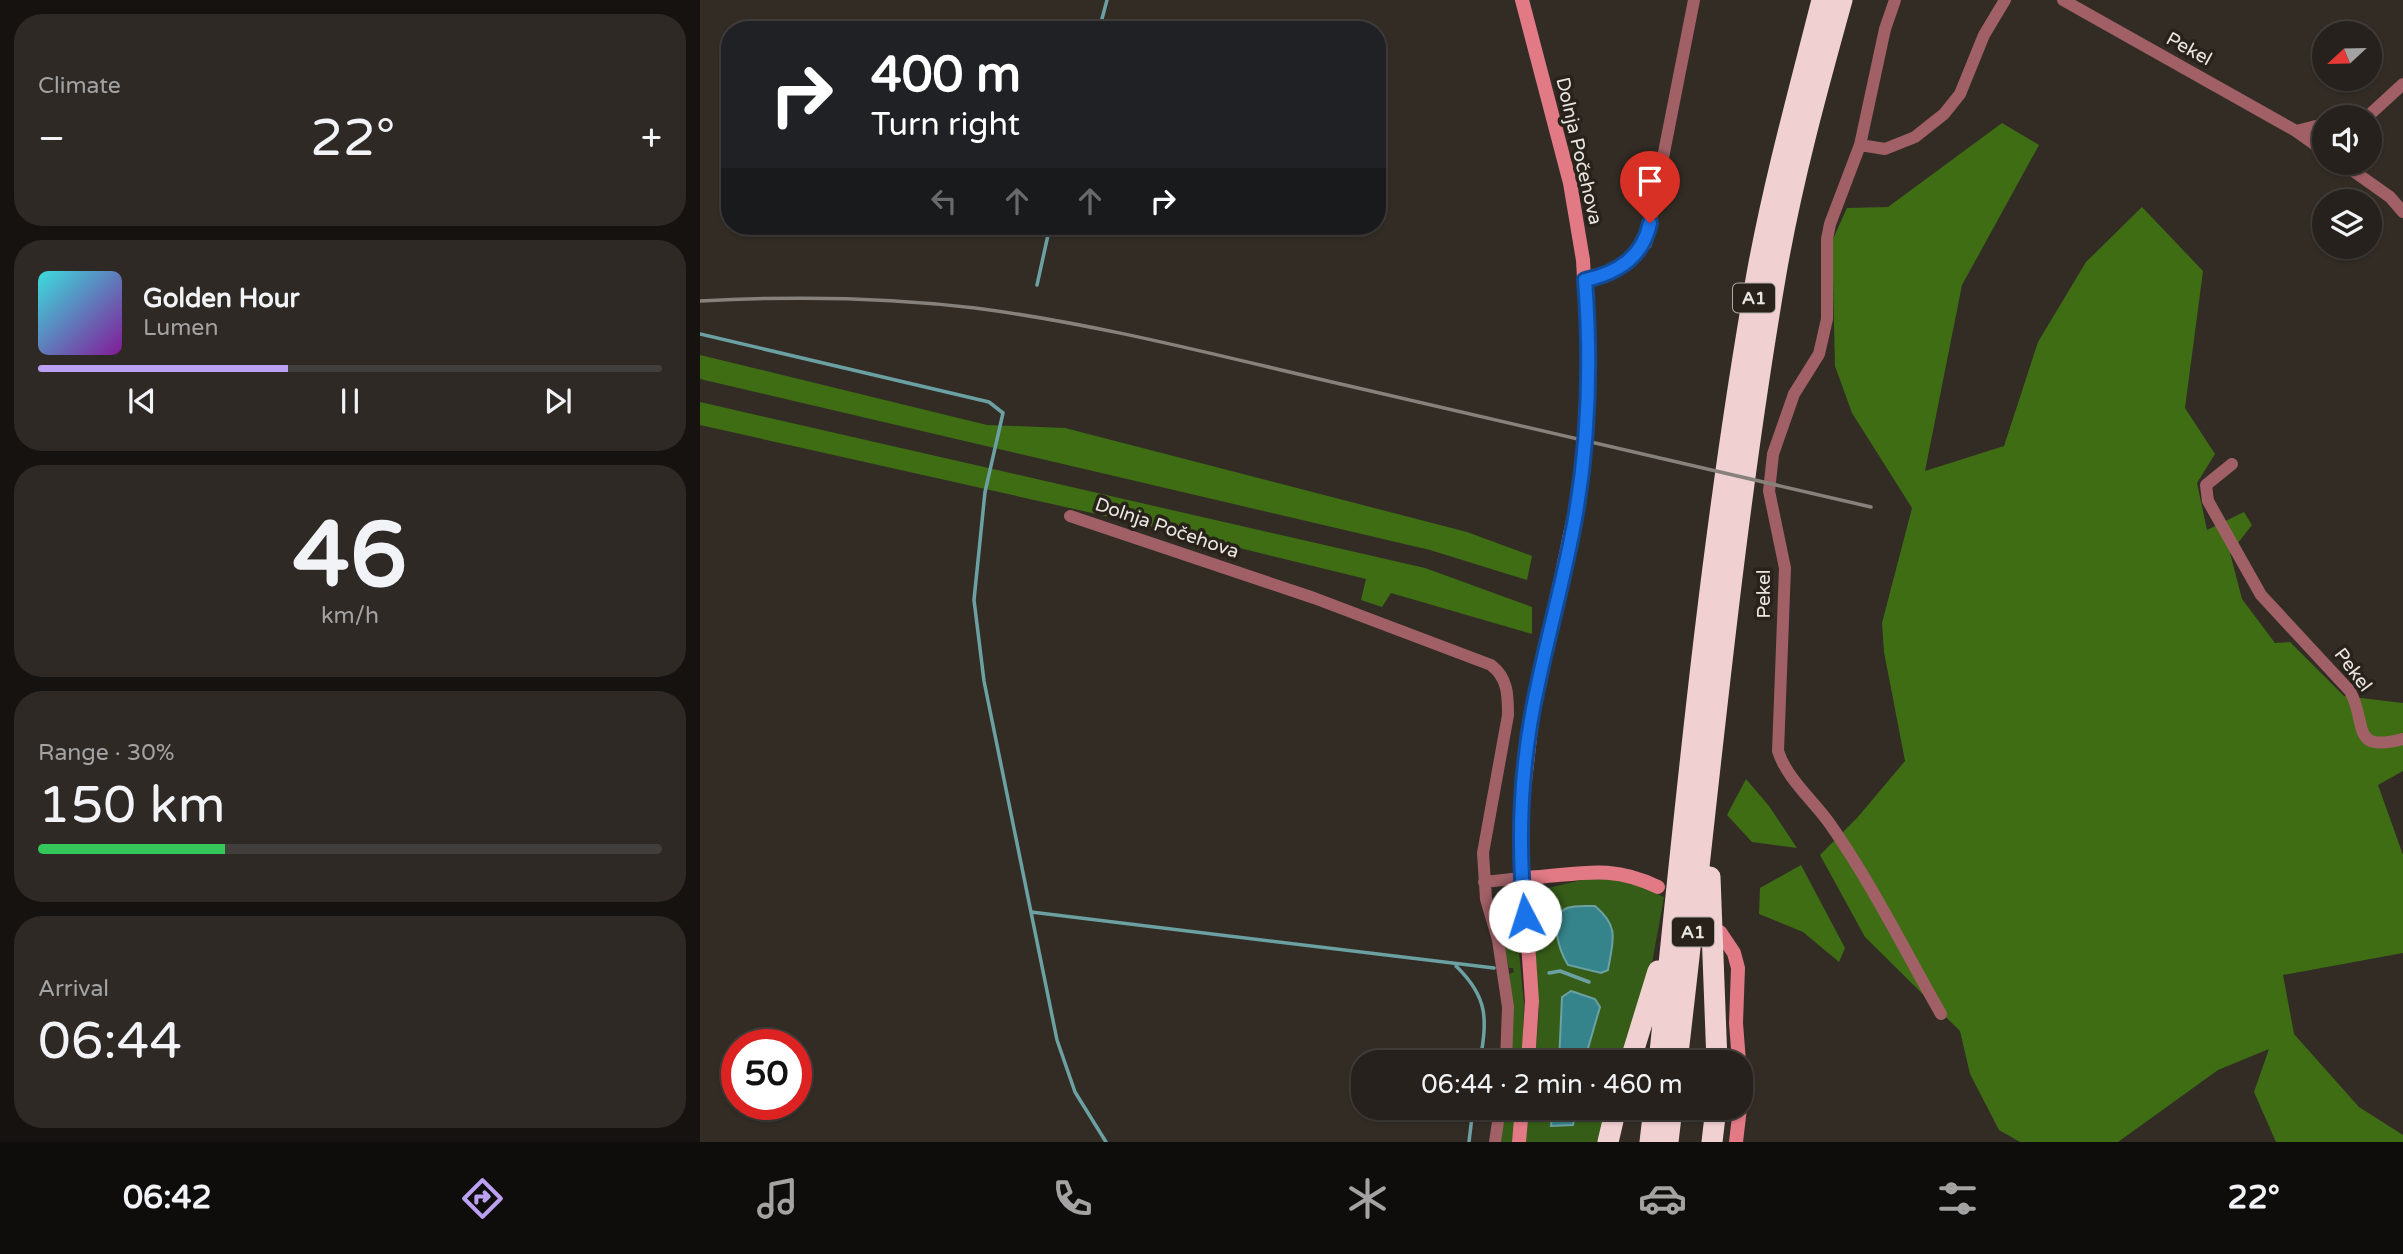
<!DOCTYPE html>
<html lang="en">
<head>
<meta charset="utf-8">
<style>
	body { margin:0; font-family:"Varela Round",sans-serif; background:#2e2925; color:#f1f3f6; height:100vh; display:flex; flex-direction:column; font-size:26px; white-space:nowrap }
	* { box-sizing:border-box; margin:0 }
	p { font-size:23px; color:#a4a3a3 }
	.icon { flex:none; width:38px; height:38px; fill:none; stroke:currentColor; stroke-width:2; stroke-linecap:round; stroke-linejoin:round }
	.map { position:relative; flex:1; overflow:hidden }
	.sheet { display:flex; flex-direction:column; gap:14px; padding:14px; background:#15120f; width:700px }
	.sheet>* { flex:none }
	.banner { position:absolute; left:21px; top:21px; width:665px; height:214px; border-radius:28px; box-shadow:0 2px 5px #0004,0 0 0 2px #423e3b; background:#202124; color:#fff; overflow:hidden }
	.needle { width:46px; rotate:248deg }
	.controls { position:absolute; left:1612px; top:21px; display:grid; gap:14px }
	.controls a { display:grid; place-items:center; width:70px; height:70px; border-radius:50%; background:#26211c; box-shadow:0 2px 5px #0004,0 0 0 2px #423e3b; font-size:35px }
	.speed { position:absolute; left:21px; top:1029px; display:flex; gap:14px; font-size:35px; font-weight:700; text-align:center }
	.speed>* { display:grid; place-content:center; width:91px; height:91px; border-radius:50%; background:#26211c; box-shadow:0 2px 5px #0004,0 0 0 2px #423e3b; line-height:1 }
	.speed .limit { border:10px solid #d22; background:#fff; color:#111 }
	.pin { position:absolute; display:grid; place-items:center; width:60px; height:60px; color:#fff; margin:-72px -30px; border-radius:50% 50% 50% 0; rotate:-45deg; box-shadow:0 0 7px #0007 }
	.pin .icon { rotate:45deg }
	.me { position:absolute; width:77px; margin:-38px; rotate:355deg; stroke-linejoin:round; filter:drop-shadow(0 0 5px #0008) }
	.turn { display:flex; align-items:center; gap:24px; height:147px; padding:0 35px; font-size:32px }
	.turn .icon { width:91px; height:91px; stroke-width:2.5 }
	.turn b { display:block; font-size:49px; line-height:60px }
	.lanes { display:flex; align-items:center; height:66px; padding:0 35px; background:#0003; justify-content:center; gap:35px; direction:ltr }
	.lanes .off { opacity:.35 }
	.big { font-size:52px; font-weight:600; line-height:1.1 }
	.sheet .card { flex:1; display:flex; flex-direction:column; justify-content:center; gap:10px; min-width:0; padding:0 24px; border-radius:28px; background:#2e2925 }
	.sheet .dial { align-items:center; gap:0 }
	.dial b { font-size:91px; line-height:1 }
	.song { display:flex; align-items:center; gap:21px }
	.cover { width:84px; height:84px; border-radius:10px; background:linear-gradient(135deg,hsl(180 70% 55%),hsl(290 70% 35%)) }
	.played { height:7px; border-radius:4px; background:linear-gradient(90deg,#bca0f2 40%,#423e3b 40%) }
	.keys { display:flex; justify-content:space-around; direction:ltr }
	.heat { display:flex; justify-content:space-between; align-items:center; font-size:38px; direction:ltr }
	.charge { height:10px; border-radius:5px; background:linear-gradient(90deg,#34c759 30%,#423e3b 0) }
	.trip { position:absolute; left:651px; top:1050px; width:402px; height:70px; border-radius:28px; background:#26211c; box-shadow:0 2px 5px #0004,0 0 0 2px #423e3b; font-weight:600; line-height:70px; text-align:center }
	.tabs { display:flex; height:112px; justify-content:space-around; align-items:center; background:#0f0d0b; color:#a4a3a3 }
	.tabs .icon { width:49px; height:49px }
	.tabs .on { color:#bca0f2 }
	.tabs b { font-size:32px; color:#f1f3f6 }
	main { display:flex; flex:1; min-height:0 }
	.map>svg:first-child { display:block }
</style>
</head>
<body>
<main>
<section class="sheet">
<div class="card"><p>Climate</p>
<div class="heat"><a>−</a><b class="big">22°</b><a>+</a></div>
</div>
<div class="card">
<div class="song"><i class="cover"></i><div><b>Golden Hour</b><p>Lumen</p></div></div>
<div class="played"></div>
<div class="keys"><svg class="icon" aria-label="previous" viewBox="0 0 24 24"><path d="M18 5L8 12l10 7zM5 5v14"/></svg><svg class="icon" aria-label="pause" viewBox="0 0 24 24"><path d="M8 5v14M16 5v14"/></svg><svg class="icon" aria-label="next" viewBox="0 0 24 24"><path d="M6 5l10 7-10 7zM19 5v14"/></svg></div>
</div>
<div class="card dial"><b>46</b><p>km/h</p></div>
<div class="card"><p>Range · 30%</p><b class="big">150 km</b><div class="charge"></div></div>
<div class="card"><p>Arrival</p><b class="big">06:44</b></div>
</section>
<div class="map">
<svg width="1703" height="1142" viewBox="0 0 1703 1142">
	<rect width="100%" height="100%" fill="#322c25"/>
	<!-- green -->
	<path fill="#365d17" d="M890,878L927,880L964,897L952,963L925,1062H835L839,1009L832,896L840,890Z
		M814,901L824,1004L822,1062H812L809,974L814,972L813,968H809L794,905Z
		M805,1108H816L812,1142H801Z
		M829,1108H911L903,1142H825Z"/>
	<!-- forest -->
	<path fill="#3e6d14" d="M1302,123L1339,145L1262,285L1225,471L1304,446L1338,342L1386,262L1442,207L1503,271L1485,408L1515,454L1497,483L1507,530L1544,512L1552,525L1530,553L1542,599L1575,643L1590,642L1644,696L1703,703V771L1678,785L1703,855V953L1583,975L1594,1034L1659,1107L1703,1135V1142H1576L1554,1092L1569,1049L1518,1070L1418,1142H1320L1299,1130L1270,1074L1260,1031L1165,937L1120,855L1157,818L1205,761L1184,652L1182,623L1212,508L1152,413L1135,366L1132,241L1147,208L1188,207Z
		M0,355L287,425L365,428L767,532L832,556L827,580L730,550L0,379Z
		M0,402L725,568L832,607V634L691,593L682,607L661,600L666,579L450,526L0,425Z
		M1046,779L1069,806L1097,848L1052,842L1027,815Z
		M1101,865L1145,948L1139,962L1103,932L1059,914L1060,888Z"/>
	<!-- water -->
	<path fill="#36848b" stroke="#6ca1a4" stroke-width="2" d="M895,906C920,927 913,940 908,970L901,973L868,965C860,952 847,916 867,908C875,905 887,906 895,906Z
		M871,991L895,999L900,1007L884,1062H859L862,997Z
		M853,1108H876L873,1125L851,1126Z"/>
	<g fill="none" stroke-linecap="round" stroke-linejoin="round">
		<!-- stream -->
		<path stroke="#6ca1a4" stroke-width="3.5" d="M399,30L407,0
			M337,285L350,226
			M0,334L289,402L303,413L285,492L274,600L284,681L357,1040L375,1092L406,1142
			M331,912L794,968
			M756,966C789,998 787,1019 780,1062
			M849,973L860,971L889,982
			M769,1142L773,1108"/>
		<!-- minor -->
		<path stroke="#a06066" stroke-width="12" d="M1195,0L1185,29L1160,145L1130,224L1127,239V319L1119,354L1094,394L1073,454L1069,491L1085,568L1078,751C1087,779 1113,800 1130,824C1172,884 1205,951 1241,1014
			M1363,0L1596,131L1624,151
			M1667,117L1703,84
			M1596,131L1624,124
			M1160,145L1185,149L1215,137L1244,114L1260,94L1284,35L1305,0
			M1642,163L1690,197L1703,212
			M885,280L916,269L946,244L994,0
			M1532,464L1506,485L1508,501L1561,595L1650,691C1668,724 1649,753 1703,739
			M370,516L614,598L791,665C808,678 808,695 808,715L783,853L786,899L798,940L808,1007L806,1062
			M784,882L822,878
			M795,1142L800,1108"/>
		<!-- secondary -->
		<path stroke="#e17a85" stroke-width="14" d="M822,0L870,183L883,260L888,352L886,433L879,492L833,711L820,825L832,1001L828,1062
			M822,878C876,876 907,862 958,887
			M1020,932L1034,953L1038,968L1036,1023L1039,1062
			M819,1142L822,1108
			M1036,1142L1040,1108"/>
		<!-- motorway -->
		<path stroke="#f1d0d2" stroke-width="21" d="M1010,877L1017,1062
			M930,1062L958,971
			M959,1062C986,799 1011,534 1057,274C1074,181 1099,91 1122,0
			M977,1062C1008,799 1031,535 1076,273C1092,181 1117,90 1142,0
			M908,1142L916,1108
			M950,1142L954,1108
			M968,1142L972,1108
			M1012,1142L1016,1108"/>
		<!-- rail -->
		<path stroke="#86817b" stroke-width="3.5" d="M0,301C92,296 184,297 275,308C400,324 523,357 645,385C821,426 996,467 1171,507"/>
	</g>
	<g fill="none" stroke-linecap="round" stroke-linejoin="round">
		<defs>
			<path id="route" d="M825,916C817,839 821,760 838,684C850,627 866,571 876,513C889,437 891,358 885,280C918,273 943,257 950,223"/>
		</defs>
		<!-- route casing -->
		<use href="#route" stroke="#114b97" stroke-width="18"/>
		<!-- route -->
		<use href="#route" stroke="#1a73e8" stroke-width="12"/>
	</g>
	<g text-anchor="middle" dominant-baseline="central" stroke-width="7" stroke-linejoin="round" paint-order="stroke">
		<!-- shield labels -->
		<g fill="#28221b" stroke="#afaaa5" stroke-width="2">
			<rect x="1033" y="283.5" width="42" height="29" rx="5"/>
			<rect x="972" y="917.5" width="42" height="29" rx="5"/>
		</g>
		<g font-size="18" font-weight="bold" fill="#e9e5e0">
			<text x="1054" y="298">A1</text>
			<text x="993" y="932">A1</text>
		</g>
		<!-- street labels -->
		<g font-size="19" fill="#e9e5e0" stroke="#28221b">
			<text transform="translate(1489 49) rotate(29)">Pekel</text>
			<text transform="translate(879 151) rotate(77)">Dolnja Počehova</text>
			<text transform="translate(467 528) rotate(19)">Dolnja Počehova</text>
			<text transform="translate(1064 594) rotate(-90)">Pekel</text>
			<text transform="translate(1653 670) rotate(53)">Pekel</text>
		</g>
	</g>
</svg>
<div class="controls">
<a><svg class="needle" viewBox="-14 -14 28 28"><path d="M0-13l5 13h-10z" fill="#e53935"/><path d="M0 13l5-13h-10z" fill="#a4a3a3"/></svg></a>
<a><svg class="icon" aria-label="sound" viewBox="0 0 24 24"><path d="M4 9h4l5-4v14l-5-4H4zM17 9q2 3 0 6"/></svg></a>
<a><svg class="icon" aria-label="layers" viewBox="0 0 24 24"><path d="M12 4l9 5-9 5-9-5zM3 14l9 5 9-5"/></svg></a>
</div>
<div class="speed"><div class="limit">50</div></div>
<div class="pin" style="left:950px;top:223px;background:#d93025"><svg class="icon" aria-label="arrive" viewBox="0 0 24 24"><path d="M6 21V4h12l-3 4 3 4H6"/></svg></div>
<svg class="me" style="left:825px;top:916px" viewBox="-20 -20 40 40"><circle r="19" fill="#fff"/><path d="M0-13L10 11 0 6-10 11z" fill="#1a73e8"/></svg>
<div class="trip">06:44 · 2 min · 460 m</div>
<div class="banner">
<div class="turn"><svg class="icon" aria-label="right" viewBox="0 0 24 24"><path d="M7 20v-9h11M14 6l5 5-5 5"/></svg><div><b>400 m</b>Turn right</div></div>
<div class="lanes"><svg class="icon off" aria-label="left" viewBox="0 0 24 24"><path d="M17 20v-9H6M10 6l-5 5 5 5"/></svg><svg class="icon off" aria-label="ahead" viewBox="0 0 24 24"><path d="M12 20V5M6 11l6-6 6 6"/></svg><svg class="icon off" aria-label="ahead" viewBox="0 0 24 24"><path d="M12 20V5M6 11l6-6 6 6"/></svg><svg class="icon" aria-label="right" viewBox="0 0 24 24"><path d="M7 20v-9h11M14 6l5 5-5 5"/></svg></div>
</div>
</div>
</main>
<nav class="tabs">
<b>06:42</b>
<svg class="icon on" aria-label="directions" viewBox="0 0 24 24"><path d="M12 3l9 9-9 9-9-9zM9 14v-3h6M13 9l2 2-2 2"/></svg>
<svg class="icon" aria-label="music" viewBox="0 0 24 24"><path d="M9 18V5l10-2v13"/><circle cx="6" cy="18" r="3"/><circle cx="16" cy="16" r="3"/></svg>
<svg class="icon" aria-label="phone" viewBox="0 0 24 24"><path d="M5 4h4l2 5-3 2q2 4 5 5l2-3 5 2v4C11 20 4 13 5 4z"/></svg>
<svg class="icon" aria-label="climate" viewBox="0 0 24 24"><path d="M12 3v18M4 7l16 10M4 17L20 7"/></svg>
<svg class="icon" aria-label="car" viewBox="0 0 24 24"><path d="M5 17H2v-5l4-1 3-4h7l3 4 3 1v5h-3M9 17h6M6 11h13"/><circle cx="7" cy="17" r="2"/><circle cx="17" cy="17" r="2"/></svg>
<svg class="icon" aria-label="filters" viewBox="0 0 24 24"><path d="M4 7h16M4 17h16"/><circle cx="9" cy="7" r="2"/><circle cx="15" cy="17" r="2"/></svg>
<b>22°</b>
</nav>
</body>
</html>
